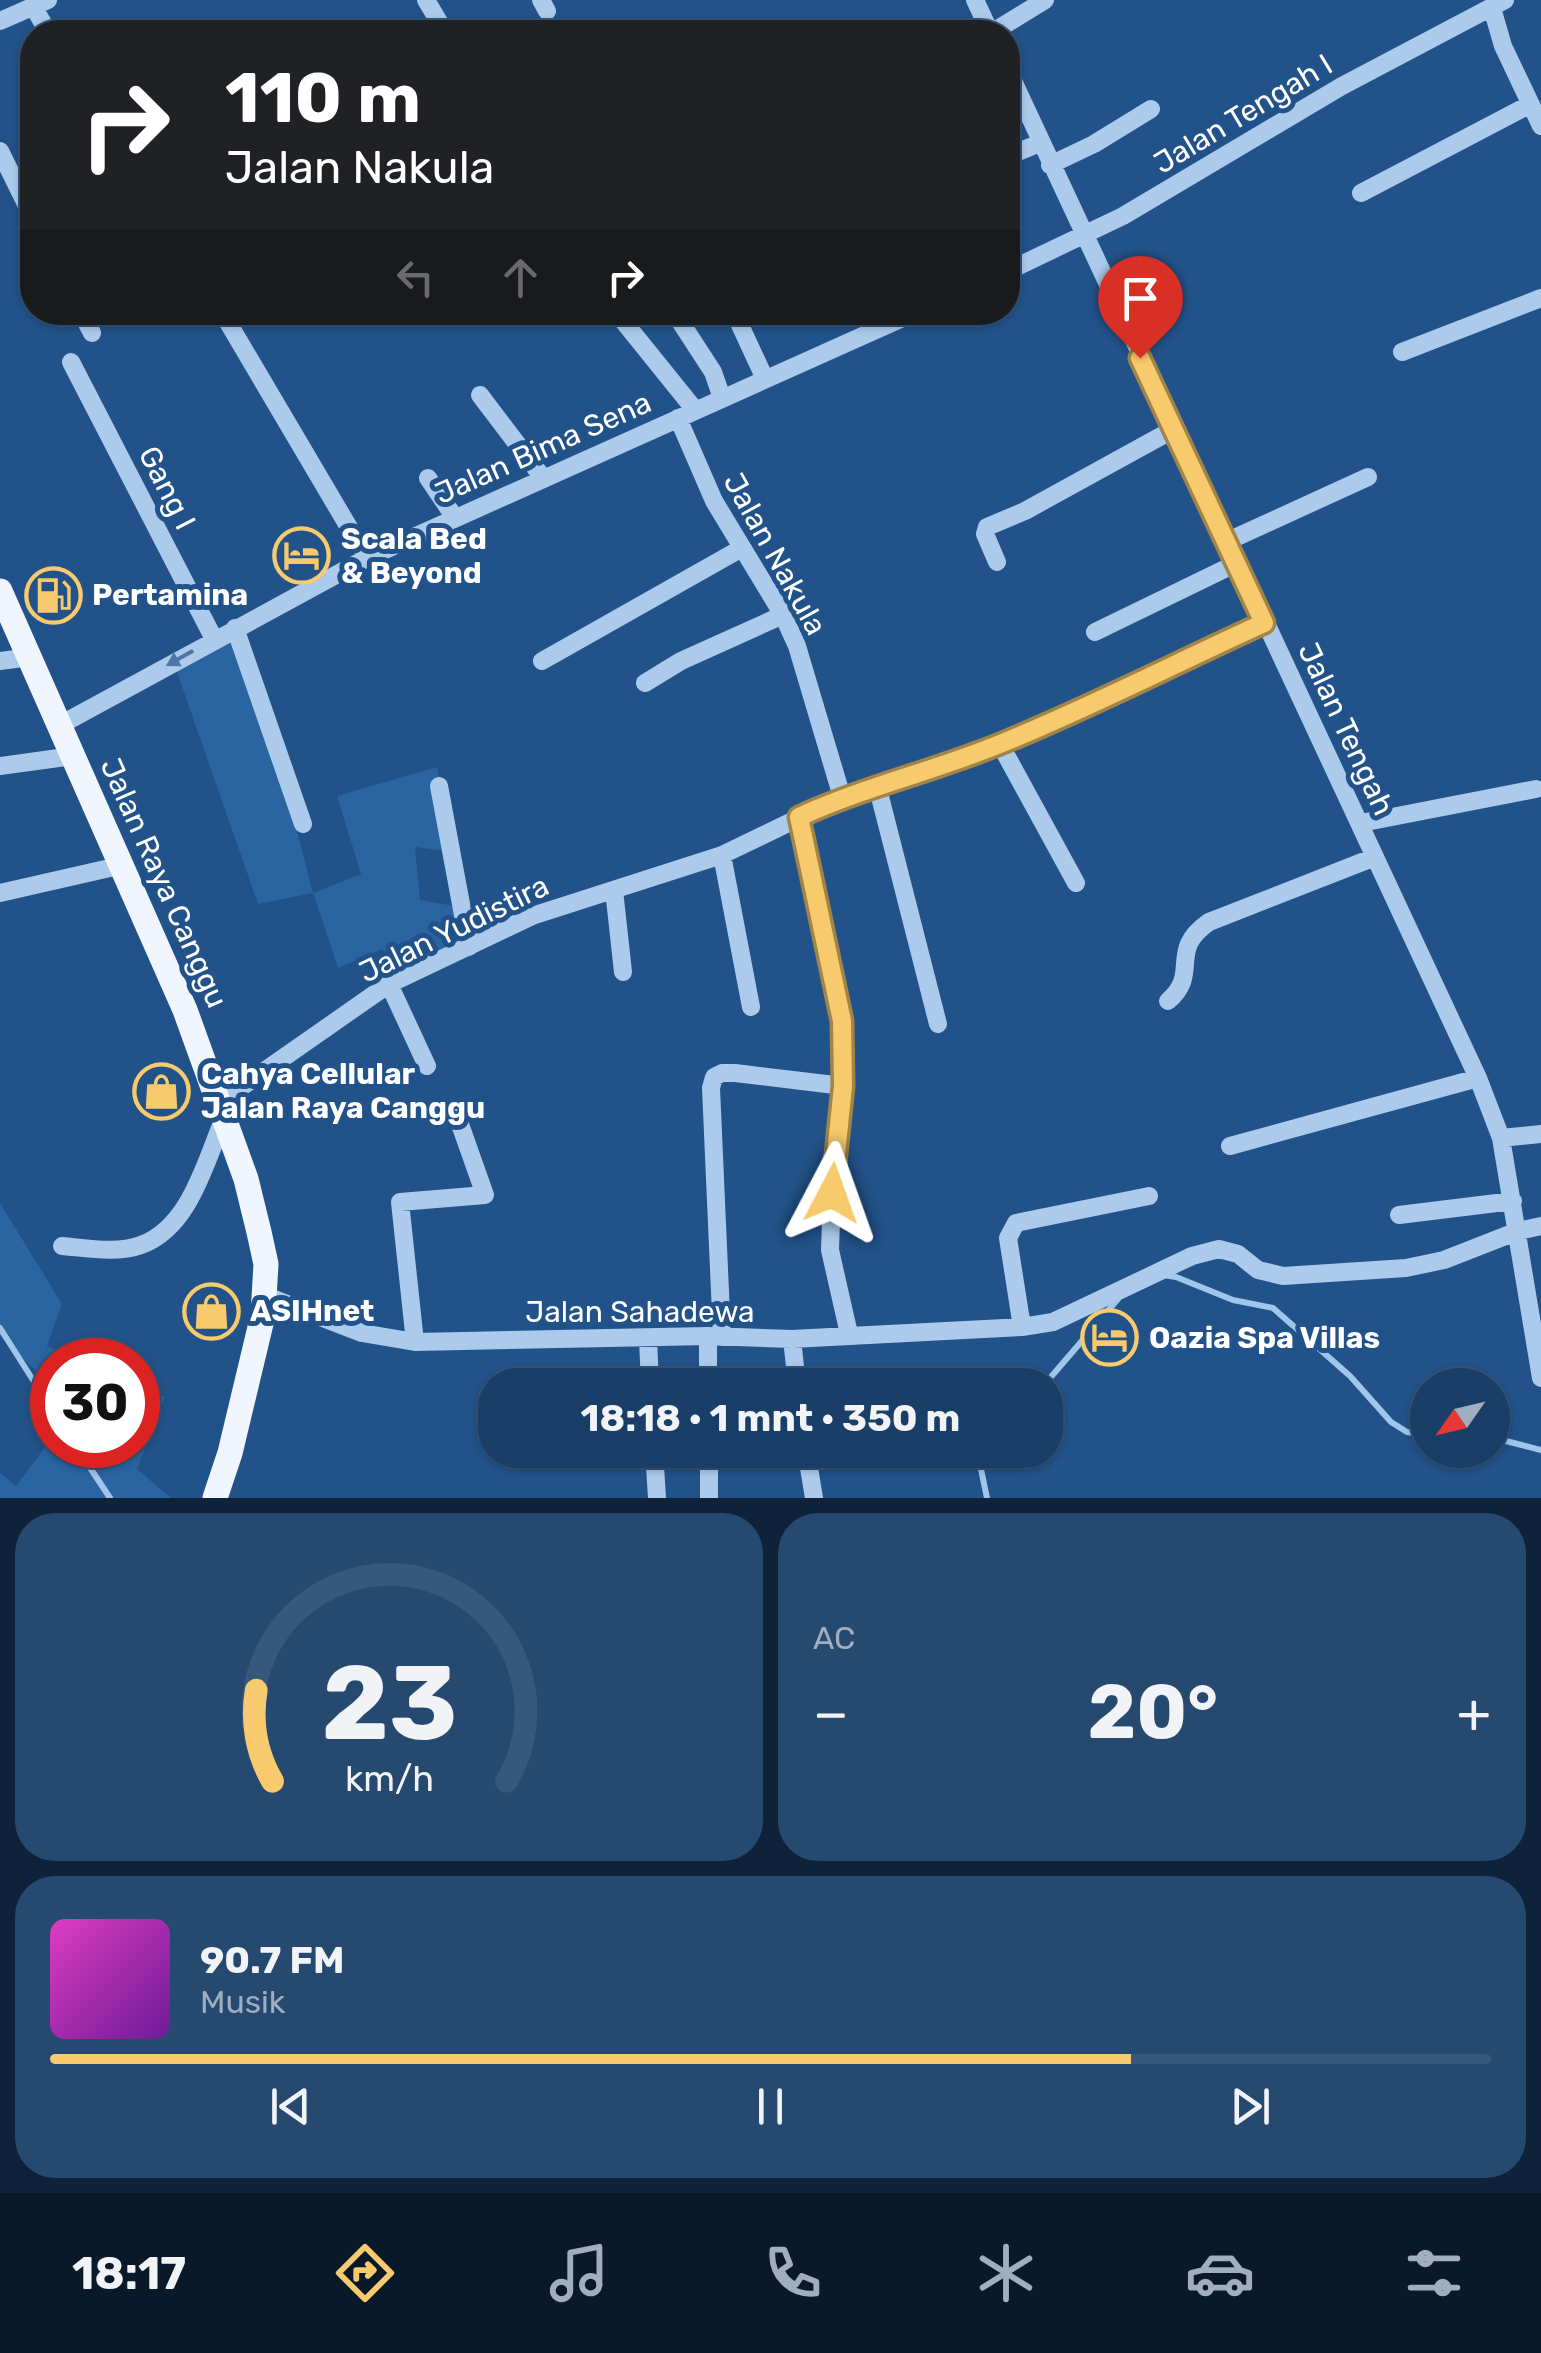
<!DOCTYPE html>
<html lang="id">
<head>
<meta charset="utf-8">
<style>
	body { margin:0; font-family:Rubik,sans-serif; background:#264970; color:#f1f3f6; height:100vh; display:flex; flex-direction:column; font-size:38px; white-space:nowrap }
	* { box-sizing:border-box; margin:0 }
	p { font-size:32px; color:#9faec0 }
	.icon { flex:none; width:55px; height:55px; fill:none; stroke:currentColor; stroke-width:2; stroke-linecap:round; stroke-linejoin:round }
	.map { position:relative; height:1498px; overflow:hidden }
	.details { display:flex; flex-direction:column; gap:15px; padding:15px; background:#0e2239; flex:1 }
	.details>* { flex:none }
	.hud { position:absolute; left:20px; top:20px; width:1000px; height:305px; border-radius:40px; box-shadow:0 2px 8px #0004,0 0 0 2px #37577b; background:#202124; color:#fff; overflow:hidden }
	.needle { width:65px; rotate:236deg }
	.controls { position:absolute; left:1410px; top:1368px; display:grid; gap:20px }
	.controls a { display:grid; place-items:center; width:100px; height:100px; border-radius:50%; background:#193e67; box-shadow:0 2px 8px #0004,0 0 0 2px #37577b; font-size:50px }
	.speed { position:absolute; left:30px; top:1338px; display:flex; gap:20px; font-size:50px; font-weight:700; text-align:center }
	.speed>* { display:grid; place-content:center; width:130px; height:130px; border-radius:50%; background:#193e67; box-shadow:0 2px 8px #0004,0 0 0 2px #37577b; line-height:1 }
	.speed .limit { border:15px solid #d22; background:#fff; color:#111 }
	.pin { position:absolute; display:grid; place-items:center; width:85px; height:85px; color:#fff; margin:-102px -42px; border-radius:50% 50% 50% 0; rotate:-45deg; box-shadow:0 0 10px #0007 }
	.pin .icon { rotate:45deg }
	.me { position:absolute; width:110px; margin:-55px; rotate:4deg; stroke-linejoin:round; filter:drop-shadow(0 0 8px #0008) }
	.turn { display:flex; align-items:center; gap:35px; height:210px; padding:0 40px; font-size:45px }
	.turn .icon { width:130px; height:130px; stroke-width:2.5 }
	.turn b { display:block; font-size:70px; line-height:85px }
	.lanes { display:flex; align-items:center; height:95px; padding:0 40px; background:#0003; justify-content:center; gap:50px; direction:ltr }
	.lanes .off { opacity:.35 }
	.big { font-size:75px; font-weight:700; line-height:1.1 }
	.details .card { flex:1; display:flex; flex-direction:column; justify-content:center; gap:15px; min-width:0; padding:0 35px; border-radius:40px; background:#264970 }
	.details .dial { align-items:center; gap:0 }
	.dial svg { height:260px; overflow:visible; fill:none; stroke:#37577b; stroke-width:7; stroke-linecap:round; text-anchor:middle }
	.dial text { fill:#f1f3f6; stroke:none }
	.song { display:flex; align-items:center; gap:30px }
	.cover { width:120px; height:120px; border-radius:15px; background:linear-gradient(135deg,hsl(310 70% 55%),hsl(280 70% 35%)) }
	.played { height:10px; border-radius:5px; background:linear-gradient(90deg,#f7cb6d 75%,#37577b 75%) }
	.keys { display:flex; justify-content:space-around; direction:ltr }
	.heat { display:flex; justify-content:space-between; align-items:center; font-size:55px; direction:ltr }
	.details .tiles { flex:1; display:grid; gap:15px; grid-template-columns:1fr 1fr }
	.card:last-child { grid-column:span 2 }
	.trip { position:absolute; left:478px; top:1368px; width:585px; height:100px; border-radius:40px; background:#193e67; box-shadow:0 2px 8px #0004,0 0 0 2px #37577b; font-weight:700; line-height:100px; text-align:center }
	.dock { display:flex; height:160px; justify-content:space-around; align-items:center; background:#0a1929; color:#9faec0 }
	.dock .icon { width:70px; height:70px }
	.dock .selected { color:#f7cb6d }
	.dock b { font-size:45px; color:#f1f3f6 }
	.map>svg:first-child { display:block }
</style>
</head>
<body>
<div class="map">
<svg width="1541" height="1498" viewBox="0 0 1541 1498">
	<rect width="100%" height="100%" fill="#215289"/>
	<!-- green -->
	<path fill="#2a64a1" d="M244,625L313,893L361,874L337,796L437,767L454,852L415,847L420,900L461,907L469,949L396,970L382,949L338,968L313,893L258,904L173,661Z
		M0,1203L62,1304L47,1346L79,1360H52V1387L0,1336Z
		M138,1385L165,1397L137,1469L171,1498H0V1473L16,1486L52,1438V1445H138Z"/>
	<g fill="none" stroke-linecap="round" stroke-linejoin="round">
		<!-- stream -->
		<path stroke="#a0c6ec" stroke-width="6" d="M1163,1275L1176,1277L1233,1300L1273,1308L1350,1376L1391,1422L1407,1432L1428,1435
			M0,1328L52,1410
			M1044,1385L1118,1299
			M1492,1441H1506L1541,1450
			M75,1445L110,1498
			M977,1450L987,1498"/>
		<!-- minor -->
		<path stroke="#accaeb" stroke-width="18" d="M426,0L445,32
			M541,0L547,11
			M975,0L990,32
			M33,6L48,32
			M1492,8L1503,46L1541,126
			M0,21L48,0
			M993,32L1045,0
			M1008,70L1478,1078L1501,1138L1541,1378
			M0,151L32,216
			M1008,156L1040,143
			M1050,165L1094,144L1151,109
			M1361,193L1529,105
			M1008,271L1123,216L1342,86L1505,0
			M81,312L92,333
			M616,312L695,410
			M674,312L713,372L722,398
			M734,312L765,379
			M226,319L367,558
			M1402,352L1541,298
			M71,362L214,639
			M480,395L543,478
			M678,418L714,501L783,615L797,646L842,797
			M428,478L455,518
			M1228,541L1368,477
			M997,562L985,534L987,527L1025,511L1174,429
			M235,628L303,824
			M1095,632L1237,563
			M0,661L30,657
			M542,661L742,548
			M645,683L681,661L783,615
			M60,725L367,558L916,312
			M1000,744L1076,883
			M0,766L73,756
			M439,786L469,947
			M878,789L938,1024
			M799,817L842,1021L843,1086L833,1165L830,1250L849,1334
			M1361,823L1536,789
			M722,855L751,1007
			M614,890L623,972
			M0,893L123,865
			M389,984L427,1066
			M1168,1001C1201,973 1167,951 1209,922L1375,857
			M220,1102L389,984L532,916L722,855L842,797L878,789L1000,744L1264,623
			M1501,1138L1541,1134
			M1230,1146L1478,1078
			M1399,1215L1513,1201
			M62,1246C86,1248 117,1254 141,1245C191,1227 206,1159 225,1116
			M266,1296L362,1333L415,1342L708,1336L792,1339L1022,1327L1053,1322L1192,1256L1219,1249L1238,1254L1258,1270L1283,1276L1406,1268L1444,1260L1518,1231L1541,1226
			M1022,1327L1008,1238L1016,1223L1149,1196
			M708,1336V1385
			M722,1337L711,1088L714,1077L722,1073H735L843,1086
			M648,1339L650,1385
			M792,1339L797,1385
			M415,1342L400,1202L485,1195L456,1113
			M654,1450L657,1498
			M709,1450V1498
			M806,1450L814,1498"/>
		<!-- major -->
		<path stroke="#f1f6fe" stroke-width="25" d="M0,591L185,1010L246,1179L259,1232L266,1264L263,1315L230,1453L215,1498"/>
	</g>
	<!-- one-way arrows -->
	<defs><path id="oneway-solid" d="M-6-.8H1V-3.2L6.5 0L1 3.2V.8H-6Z" transform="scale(2.5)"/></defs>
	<use fill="#4b76a6" href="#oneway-solid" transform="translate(180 658) rotate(151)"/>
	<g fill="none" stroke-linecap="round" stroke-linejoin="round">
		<defs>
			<path id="route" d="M832,1193L843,1086L842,1021L799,817C864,787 934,771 1000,744C1089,708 1176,663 1264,623L1140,358"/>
		</defs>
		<!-- route casing -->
		<use href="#route" stroke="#a18447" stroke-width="25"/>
		<!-- route -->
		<use href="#route" stroke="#f7cb6d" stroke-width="18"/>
	</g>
	<!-- icons -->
	<defs>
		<symbol id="hotel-ring" viewBox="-11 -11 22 22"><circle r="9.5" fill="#215289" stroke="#f7cb6d" stroke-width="1.5"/><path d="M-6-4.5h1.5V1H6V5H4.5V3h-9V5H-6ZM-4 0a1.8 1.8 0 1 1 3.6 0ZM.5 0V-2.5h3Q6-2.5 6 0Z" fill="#f7cb6d"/></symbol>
		<symbol id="fuel-ring" viewBox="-11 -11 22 22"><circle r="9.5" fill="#215289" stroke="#f7cb6d" stroke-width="1.5"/><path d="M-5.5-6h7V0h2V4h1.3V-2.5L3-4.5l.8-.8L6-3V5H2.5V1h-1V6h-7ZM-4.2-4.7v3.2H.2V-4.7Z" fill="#f7cb6d"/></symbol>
		<symbol id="shop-ring" viewBox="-11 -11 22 22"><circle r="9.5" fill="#215289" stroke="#f7cb6d" stroke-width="1.5"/><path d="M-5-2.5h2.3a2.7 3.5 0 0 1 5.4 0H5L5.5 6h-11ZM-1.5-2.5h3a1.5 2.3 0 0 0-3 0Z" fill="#f7cb6d"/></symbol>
	</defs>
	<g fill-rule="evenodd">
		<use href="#hotel-ring" x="270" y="524" width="63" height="63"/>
		<use href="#fuel-ring" x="22" y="564" width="63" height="63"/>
		<use href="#shop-ring" x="130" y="1060" width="63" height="63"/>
		<use href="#shop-ring" x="180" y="1280" width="63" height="63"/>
		<use href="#hotel-ring" x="1078" y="1306" width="63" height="63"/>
	</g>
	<g text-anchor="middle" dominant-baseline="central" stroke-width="10" stroke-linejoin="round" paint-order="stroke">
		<!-- street labels -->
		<g font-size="30" fill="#fff" stroke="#215289">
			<text transform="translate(1243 114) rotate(-31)">Jalan Tengah I</text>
			<text transform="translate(543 448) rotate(-24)">Jalan Bima Sena</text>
			<text transform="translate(167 488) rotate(63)">Gang I</text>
			<text transform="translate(775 554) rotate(61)">Jalan Nakula</text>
			<text transform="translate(1346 729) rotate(65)">Jalan Tengah</text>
			<text transform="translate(164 883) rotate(66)">Jalan Raya Canggu</text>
			<text transform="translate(454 929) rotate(-26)">Jalan Yudistira</text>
			<text x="640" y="1312">Jalan Sahadewa</text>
		</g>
		<!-- poi labels -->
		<g font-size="30" font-weight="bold" fill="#fff" stroke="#215289" text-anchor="start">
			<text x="341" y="539">Scala Bed<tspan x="341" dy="34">&amp; Beyond</tspan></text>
			<text x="92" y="595">Pertamina</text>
			<text x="201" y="1074">Cahya Cellular<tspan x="201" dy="34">Jalan Raya Canggu</tspan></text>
			<text x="250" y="1311">ASIHnet</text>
			<text x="1149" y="1338">Oazia Spa Villas</text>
		</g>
	</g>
</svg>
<div class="controls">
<a><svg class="needle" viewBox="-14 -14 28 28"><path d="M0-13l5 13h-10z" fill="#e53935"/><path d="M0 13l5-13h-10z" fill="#9faec0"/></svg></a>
</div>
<div class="speed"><div class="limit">30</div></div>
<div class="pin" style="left:1140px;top:358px;background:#d93025"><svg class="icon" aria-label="arrive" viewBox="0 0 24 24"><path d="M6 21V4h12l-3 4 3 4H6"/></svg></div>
<svg class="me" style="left:832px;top:1193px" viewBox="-20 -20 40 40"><path d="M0-17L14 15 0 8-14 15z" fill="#f7cb6d" stroke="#fff" stroke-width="4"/></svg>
<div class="trip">18:18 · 1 mnt · 350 m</div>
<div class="hud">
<div class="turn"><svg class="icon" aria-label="right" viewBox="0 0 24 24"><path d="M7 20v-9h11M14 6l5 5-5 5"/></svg><div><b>110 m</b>Jalan Nakula</div></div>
<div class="lanes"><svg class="icon off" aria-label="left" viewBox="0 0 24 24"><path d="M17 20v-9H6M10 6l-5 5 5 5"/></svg><svg class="icon off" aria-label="ahead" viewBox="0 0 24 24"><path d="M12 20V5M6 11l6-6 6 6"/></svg><svg class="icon" aria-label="right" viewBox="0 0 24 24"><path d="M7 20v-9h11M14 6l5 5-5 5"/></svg></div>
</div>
</div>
<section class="details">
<div class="tiles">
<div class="card dial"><svg viewBox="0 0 100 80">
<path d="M14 69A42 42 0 1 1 86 69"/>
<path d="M14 69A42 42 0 0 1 9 41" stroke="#f7cb6d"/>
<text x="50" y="56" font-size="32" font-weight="700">23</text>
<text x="50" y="72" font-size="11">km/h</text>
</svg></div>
<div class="card"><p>AC</p>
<div class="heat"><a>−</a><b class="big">20°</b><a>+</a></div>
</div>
<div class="card">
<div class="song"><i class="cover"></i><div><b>90.7 FM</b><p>Musik</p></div></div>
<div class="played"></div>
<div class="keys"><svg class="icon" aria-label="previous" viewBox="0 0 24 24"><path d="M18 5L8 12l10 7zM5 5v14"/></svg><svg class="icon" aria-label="pause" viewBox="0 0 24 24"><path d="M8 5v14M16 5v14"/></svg><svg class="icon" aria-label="next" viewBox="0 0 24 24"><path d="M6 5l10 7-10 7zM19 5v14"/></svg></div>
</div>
</div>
</section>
<nav class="dock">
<b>18:17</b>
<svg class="icon selected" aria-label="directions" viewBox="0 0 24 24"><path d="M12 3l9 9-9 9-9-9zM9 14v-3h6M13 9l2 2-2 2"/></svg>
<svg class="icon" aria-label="music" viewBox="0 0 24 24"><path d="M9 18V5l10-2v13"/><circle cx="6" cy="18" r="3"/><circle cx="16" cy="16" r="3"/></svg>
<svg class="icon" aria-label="phone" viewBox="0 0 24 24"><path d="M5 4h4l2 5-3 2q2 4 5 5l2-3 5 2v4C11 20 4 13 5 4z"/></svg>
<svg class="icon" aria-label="climate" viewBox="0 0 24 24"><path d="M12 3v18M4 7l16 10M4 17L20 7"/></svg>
<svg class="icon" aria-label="car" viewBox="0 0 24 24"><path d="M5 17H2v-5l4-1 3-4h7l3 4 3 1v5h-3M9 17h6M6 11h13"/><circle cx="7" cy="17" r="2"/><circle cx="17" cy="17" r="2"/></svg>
<svg class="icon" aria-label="filters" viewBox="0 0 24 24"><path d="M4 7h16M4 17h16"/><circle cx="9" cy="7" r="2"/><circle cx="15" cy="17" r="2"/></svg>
</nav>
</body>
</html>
